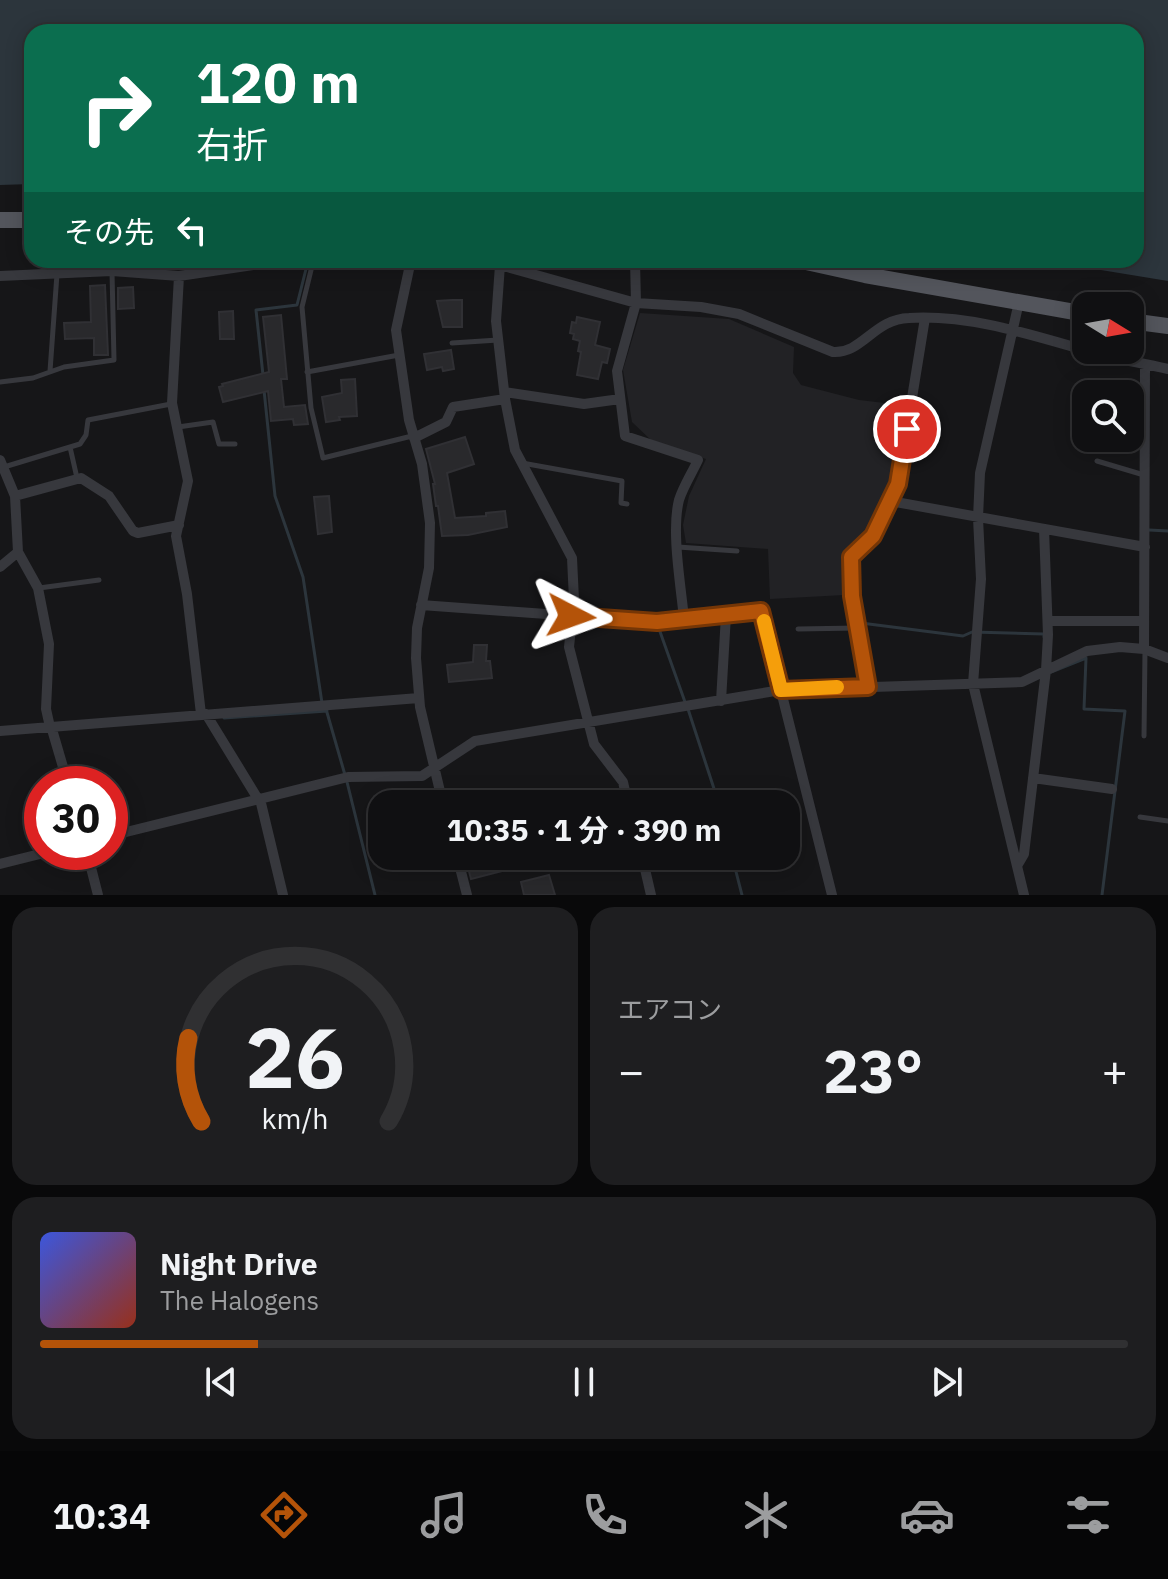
<!DOCTYPE html>
<html lang="ja">
<head>
<meta charset="utf-8">
<style>
	body { margin:0; font-family:"IBM Plex Sans","Noto Sans JP",sans-serif; background:#1e1e20; color:#f1f3f6; height:100vh; display:flex; flex-direction:column; font-size:30px; white-space:nowrap }
	* { box-sizing:border-box; margin:0 }
	p { font-size:26px; color:#9c9d9f }
	.icon { flex:none; width:44px; height:44px; fill:none; stroke:currentColor; stroke-width:2; stroke-linecap:round; stroke-linejoin:round }
	.map { position:relative; height:895px; overflow:hidden }
	.drawer { display:flex; flex-direction:column; gap:12px; padding:12px; background:#09090a; flex:1 }
	.drawer>* { flex:none }
	.top-card { position:absolute; left:24px; top:24px; width:1120px; height:244px; border-radius:24px; box-shadow:0 4px 20px #0003,0 0 0 2px #303032; background:#0b6e4f; color:#fff; overflow:hidden }
	.needle { width:52px; rotate:101deg }
	.fabs { position:absolute; left:1072px; top:292px; display:grid; gap:16px }
	.fabs a { display:grid; place-items:center; width:72px; height:72px; border-radius:16px; background:#101012; box-shadow:0 4px 20px #0003,0 0 0 2px #303032; font-size:40px }
	.speed { position:absolute; left:24px; top:766px; display:flex; gap:16px; font-size:40px; font-weight:700; text-align:center }
	.speed>* { display:grid; place-content:center; width:104px; height:104px; border-radius:50%; background:#101012; box-shadow:0 4px 20px #0003,0 0 0 2px #303032; line-height:1 }
	.speed .limit { border:12px solid #d22; background:#fff; color:#111 }
	.pin { position:absolute; display:grid; place-items:center; width:68px; height:68px; color:#fff; margin:-34px; border:4px solid #fff; border-radius:50%; box-shadow:0 2px 8px #0007 }
	.me { position:absolute; width:88px; margin:-44px; rotate:94deg; stroke-linejoin:round; filter:drop-shadow(0 0 6px #0008) }
	.turn { display:flex; align-items:center; gap:28px; height:168px; padding:0 40px; font-size:36px }
	.turn .icon { width:104px; height:104px; stroke-width:2.5 }
	.turn b { display:block; font-size:56px; line-height:68px }
	.then { display:flex; align-items:center; height:76px; padding:0 40px; background:#0003; gap:16px; font-size:30px }
	.big { font-size:60px; font-weight:700; line-height:1.1 }
	.drawer .tile { flex:1; display:flex; flex-direction:column; justify-content:center; gap:12px; min-width:0; padding:0 28px; border-radius:24px; background:#1e1e20 }
	.drawer .dial { align-items:center; gap:0 }
	.dial svg { height:208px; overflow:visible; fill:none; stroke:#303032; stroke-width:7; stroke-linecap:round; text-anchor:middle }
	.dial text { fill:#f1f3f6; stroke:none }
	.song { display:flex; align-items:center; gap:24px }
	.cover { width:96px; height:96px; border-radius:12px; background:linear-gradient(135deg,hsl(230 70% 55%),hsl(10 70% 35%)) }
	.played { height:8px; border-radius:4px; background:linear-gradient(90deg,#b45309 20%,#303032 20%) }
	.keys { display:flex; justify-content:space-around; direction:ltr }
	.heat { display:flex; justify-content:space-between; align-items:center; font-size:44px; direction:ltr }
	.drawer .tiles { flex:1; display:grid; gap:12px; grid-template-columns:1fr 1fr }
	.tile:last-child { grid-column:span 2 }
	.trip { position:absolute; left:368px; top:790px; width:432px; height:80px; border-radius:24px; background:#101012; box-shadow:0 4px 20px #0003,0 0 0 2px #303032; font-weight:700; line-height:80px; text-align:center }
	.tabs { display:flex; height:128px; justify-content:space-around; align-items:center; background:#060607; color:#9c9d9f }
	.tabs .icon { width:56px; height:56px }
	.tabs .selected { color:#b45309 }
	.tabs b { font-size:36px; color:#f1f3f6 }
	.map>svg:first-child { display:block }
</style>
</head>
<body>
<div class="map">
<svg width="1168" height="895" viewBox="0 0 1168 895">
	<rect width="100%" height="100%" fill="#161618"/>
	<!-- built -->
	<path fill="#222225" d="M640,313L729,319L794,347L793,373L801,385L859,400L902,405L896,470L862,540L844,555V595L770,599L768,549L686,543L683,525L689,496L706,459L652,441L632,422L623,370Z"/>
	<!-- water -->
	<path fill="#2c353c" d="M0,0H1168V281L1040,260H1136V32H32V184L0,185Z"/>
	<g fill="none" stroke-linecap="round" stroke-linejoin="round">
		<!-- stream -->
		<path stroke="#2c353c" stroke-width="3" d="M263,375L256,310L297,305L307,265
			M264,390L275,496L303,577L322,703
			M1149,530L1168,531
			M861,623L963,636L972,632L1044,634V637
			M658,626L685,702
			M1051,672L1086,658L1084,709L1125,711L1102,895
			M326,709L345,775
			M688,709L719,804
			M224,718L327,711
			M347,782L375,895
			M732,856L742,895"/>
	</g>
	<!-- building -->
	<path fill="#29292c" stroke="#303034" stroke-width="2" d="M105,285L108,355H94V338L65,339L64,323L91,322L90,286Z
		M133,287L134,308L118,309V288Z
		M452,300H462V327H443L437,301Z
		M233,311L234,339H220L219,312Z
		M281,315L287,379H281L284,407L305,405L308,424L294,425L293,419L271,421L268,391L223,402L219,387L223,386L222,384L269,372L263,317Z
		M577,317L600,322L595,345L610,349L607,363L602,362L598,379L577,375L581,352L578,351L580,341L573,339L574,334L570,333L572,322L576,323Z
		M451,350L454,369L443,371L442,367L427,370L424,354Z
		M355,379L357,416L339,417L340,420L326,422L322,397L342,393L341,380Z
		M465,437L474,464L447,473L455,518L486,516V513L505,511L507,527L468,535L442,536L438,506H436L433,484H435L426,449Z
		M329,496L332,532L318,534L314,497Z
		M474,645H487L486,661H490L492,678L449,682L447,665L473,662Z
		M465,856H519L522,866L471,879Z
		M549,875L555,895H524L521,882Z"/>
	<g fill="none" stroke-linecap="round" stroke-linejoin="round">
		<!-- service -->
		<path stroke="#37383d" stroke-width="5" d="M313,262L302,307L311,408L323,458L412,436
			M452,343L498,340
			M50,371L57,274
			M307,372L399,355
			M0,382L33,378L64,367L114,360L112,272
			M178,427L213,422L219,444H235
			M70,447L77,478
			M1097,461L1144,475
			M522,463L622,481L621,503L627,504
			M4,467L80,444L86,435L88,420L171,404
			M678,547L737,551
			M39,588L99,580
			M798,629L857,628
			M1144,736L1145,650
			M1140,817L1168,821"/>
		<!-- minor -->
		<path stroke="#37383d" stroke-width="10" d="M411,260L396,330L409,420L422,464L430,523L429,568L417,628L416,658L420,707L443,804
			M468,260L500,265L636,303L701,307L739,314L833,352C862,354 874,319 909,318C974,314 1040,338 1102,355C1124,360 1146,364 1168,369
			M635,260L636,303L617,371L625,436L698,460C692,473 683,487 679,500C671,531 681,586 684,619
			M500,265L496,321L505,399L515,450L572,558L574,600L569,647L594,744L623,782L628,804
			M0,276L112,271L179,276L253,265L315,260
			M179,276L172,403L188,481L176,536L187,594L201,714
			M1019,302L980,473L978,518L981,579L973,684L1024,895
			M505,392L584,404L620,399
			M414,438L446,422L453,407L505,399
			M0,460L15,496L18,552L38,588L49,644L46,709L50,727
			M15,496L81,478L109,496L133,531L138,533L179,525
			M890,501L1145,547
			M0,567L18,552
			M421,605L657,622L761,611L832,895
			M1048,621H1144
			M1144,649L1145,364
			M868,687L852,596L851,557L873,536L898,484L925,318
			M781,690L1022,682L1087,651L1120,647L1144,649L1168,658
			M721,701L726,615
			M206,714L258,799
			M51,726L68,784
			M0,731L419,698
			M1033,778L1112,789
			M260,799L283,895
			M110,836L348,777L422,776L475,741L781,690
			M87,852L98,895
			M457,856L467,895
			M642,856L651,895
			M0,864L48,852
			M1017,866L1024,854L1046,670L1048,635L1044,529"/>
		<!-- primary -->
		<path stroke="#53555c" stroke-width="16" d="M0,220H32
			M797,260L865,275L1086,314
			M1130,321L1168,326"/>
	</g>
	<g fill="none" stroke-linecap="round" stroke-linejoin="round">
		<defs>
			<path id="route" d="M571,616L657,622L761,611L781,690L868,687L852,596L851,557L873,536L898,484L907,429"/>
		</defs>
		<!-- route casing -->
		<use href="#route" stroke="#753606" stroke-width="20"/>
		<!-- route -->
		<use href="#route" stroke="#b45309" stroke-width="14"/>
		<!-- slow -->
		<path stroke="#f59e0b" stroke-width="14" d="M764,621L781,690L837,687"/>
	</g>
</svg>
<div class="fabs">
<a><svg class="needle" viewBox="-14 -14 28 28"><path d="M0-13l5 13h-10z" fill="#e53935"/><path d="M0 13l5-13h-10z" fill="#9c9d9f"/></svg></a>
<a><svg class="icon" aria-label="search" viewBox="0 0 24 24"><circle cx="10" cy="10" r="6"/><path d="M15 15l6 6"/></svg></a>
</div>
<div class="speed"><div class="limit">30</div></div>
<div class="pin" style="left:907px;top:429px;background:#d93025"><svg class="icon" aria-label="arrive" viewBox="0 0 24 24"><path d="M6 21V4h12l-3 4 3 4H6"/></svg></div>
<svg class="me" style="left:571px;top:616px" viewBox="-20 -20 40 40"><path d="M0-17L14 15 0 8-14 15z" fill="#b45309" stroke="#fff" stroke-width="4"/></svg>
<div class="trip">10:35 · 1 分 · 390 m</div>
<div class="top-card">
<div class="turn"><svg class="icon" aria-label="right" viewBox="0 0 24 24"><path d="M7 20v-9h11M14 6l5 5-5 5"/></svg><div><b>120 m</b>右折</div></div>
<div class="then">その先<svg class="icon" aria-label="left" viewBox="0 0 24 24"><path d="M17 20v-9H6M10 6l-5 5 5 5"/></svg></div>
</div>
</div>
<section class="drawer">
<div class="tiles">
<div class="tile dial"><svg viewBox="0 0 100 80">
<path d="M14 69A42 42 0 1 1 86 69"/>
<path d="M14 69A42 42 0 0 1 9 37" stroke="#b45309"/>
<text x="50" y="56" font-size="32" font-weight="700">26</text>
<text x="50" y="72" font-size="11">km/h</text>
</svg></div>
<div class="tile"><p>エアコン</p>
<div class="heat"><a>−</a><b class="big">23°</b><a>+</a></div>
</div>
<div class="tile">
<div class="song"><i class="cover"></i><div><b>Night Drive</b><p>The Halogens</p></div></div>
<div class="played"></div>
<div class="keys"><svg class="icon" aria-label="previous" viewBox="0 0 24 24"><path d="M18 5L8 12l10 7zM5 5v14"/></svg><svg class="icon" aria-label="pause" viewBox="0 0 24 24"><path d="M8 5v14M16 5v14"/></svg><svg class="icon" aria-label="next" viewBox="0 0 24 24"><path d="M6 5l10 7-10 7zM19 5v14"/></svg></div>
</div>
</div>
</section>
<nav class="tabs">
<b>10:34</b>
<svg class="icon selected" aria-label="directions" viewBox="0 0 24 24"><path d="M12 3l9 9-9 9-9-9zM9 14v-3h6M13 9l2 2-2 2"/></svg>
<svg class="icon" aria-label="music" viewBox="0 0 24 24"><path d="M9 18V5l10-2v13"/><circle cx="6" cy="18" r="3"/><circle cx="16" cy="16" r="3"/></svg>
<svg class="icon" aria-label="phone" viewBox="0 0 24 24"><path d="M5 4h4l2 5-3 2q2 4 5 5l2-3 5 2v4C11 20 4 13 5 4z"/></svg>
<svg class="icon" aria-label="climate" viewBox="0 0 24 24"><path d="M12 3v18M4 7l16 10M4 17L20 7"/></svg>
<svg class="icon" aria-label="car" viewBox="0 0 24 24"><path d="M5 17H2v-5l4-1 3-4h7l3 4 3 1v5h-3M9 17h6M6 11h13"/><circle cx="7" cy="17" r="2"/><circle cx="17" cy="17" r="2"/></svg>
<svg class="icon" aria-label="filters" viewBox="0 0 24 24"><path d="M4 7h16M4 17h16"/><circle cx="9" cy="7" r="2"/><circle cx="15" cy="17" r="2"/></svg>
</nav>
</body>
</html>
